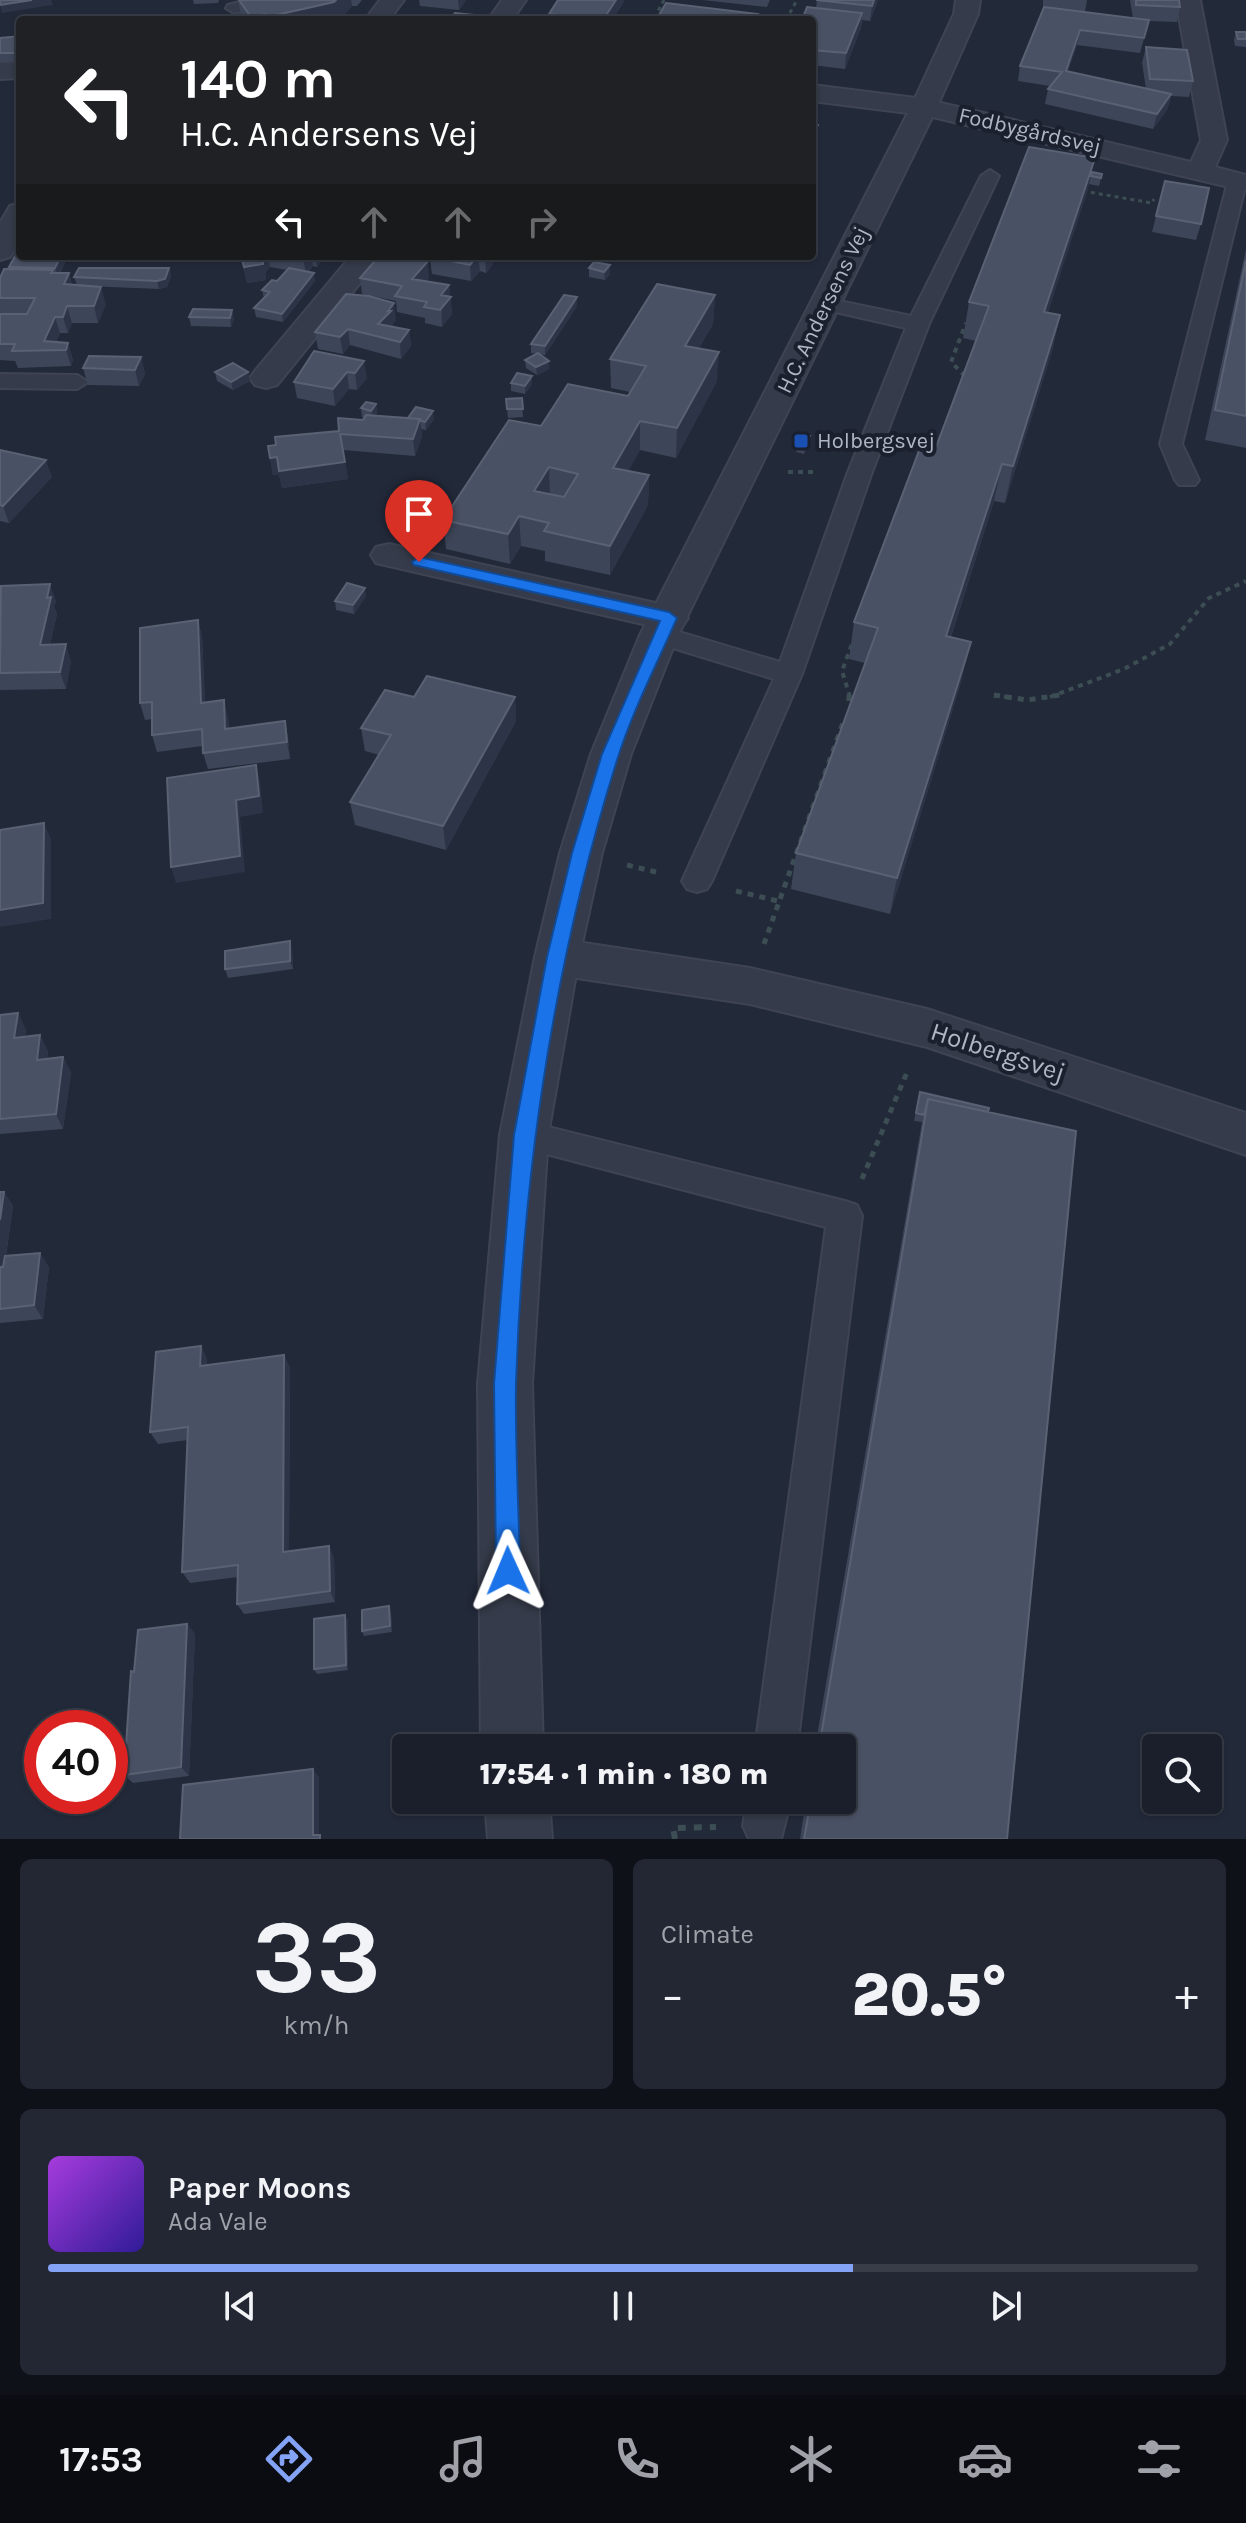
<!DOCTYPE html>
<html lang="en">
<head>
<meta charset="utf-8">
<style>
	body { margin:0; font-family:Karla,sans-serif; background:#232733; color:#f1f3f6; height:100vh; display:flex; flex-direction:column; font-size:30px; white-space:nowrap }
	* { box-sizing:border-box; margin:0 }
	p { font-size:26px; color:#9fa2a9 }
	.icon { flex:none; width:44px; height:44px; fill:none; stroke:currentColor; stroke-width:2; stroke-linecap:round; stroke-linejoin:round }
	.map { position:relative; height:1839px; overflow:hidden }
	.panel { display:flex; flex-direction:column; gap:20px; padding:20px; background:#0e1118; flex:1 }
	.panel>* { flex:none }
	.banner { position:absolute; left:16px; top:16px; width:800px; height:244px; border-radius:8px; box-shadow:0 2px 6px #0004,0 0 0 2px #383d47; background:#202124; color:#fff; overflow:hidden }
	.fabs { position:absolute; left:1142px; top:1734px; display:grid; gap:16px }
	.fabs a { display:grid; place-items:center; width:80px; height:80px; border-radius:8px; background:#1a1f2b; box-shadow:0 2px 6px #0004,0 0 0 2px #383d47; font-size:40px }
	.speed { position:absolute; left:24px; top:1710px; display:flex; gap:16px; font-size:40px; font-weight:700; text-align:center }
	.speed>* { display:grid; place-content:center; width:104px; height:104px; border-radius:50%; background:#1a1f2b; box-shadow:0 2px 6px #0004,0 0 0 2px #383d47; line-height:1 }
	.speed .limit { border:12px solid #d22; background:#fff; color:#111 }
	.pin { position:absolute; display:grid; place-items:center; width:68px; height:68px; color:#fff; margin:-82px -34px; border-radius:50% 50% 50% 0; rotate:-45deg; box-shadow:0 0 8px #0007 }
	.pin .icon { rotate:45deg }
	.me { position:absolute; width:88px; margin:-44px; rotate:359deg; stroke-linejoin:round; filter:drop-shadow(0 0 6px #0008) }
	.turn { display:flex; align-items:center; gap:28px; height:168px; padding:0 32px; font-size:36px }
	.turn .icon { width:104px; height:104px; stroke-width:2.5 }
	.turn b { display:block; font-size:56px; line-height:68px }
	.lanes { display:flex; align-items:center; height:76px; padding:0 32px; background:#0003; justify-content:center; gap:40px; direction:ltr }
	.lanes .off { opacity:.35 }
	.big { font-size:60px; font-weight:800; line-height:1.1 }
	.panel .tile { flex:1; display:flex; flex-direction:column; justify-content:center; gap:12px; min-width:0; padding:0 28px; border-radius:12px; background:#232733 }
	.panel .dial { align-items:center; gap:0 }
	.dial b { font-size:104px; line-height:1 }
	.song { display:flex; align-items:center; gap:24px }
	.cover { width:96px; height:96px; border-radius:12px; background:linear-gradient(135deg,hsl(280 70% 55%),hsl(250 70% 35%)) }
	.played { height:8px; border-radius:4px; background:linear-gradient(90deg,#85a3f6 70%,#383d47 70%) }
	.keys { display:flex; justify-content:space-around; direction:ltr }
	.heat { display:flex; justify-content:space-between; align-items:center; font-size:44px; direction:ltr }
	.panel .tiles { flex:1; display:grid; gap:20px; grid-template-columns:1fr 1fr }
	.tile:last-child { grid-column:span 2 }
	.trip { position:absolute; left:392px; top:1734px; width:464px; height:80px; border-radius:8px; background:#1a1f2b; box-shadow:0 2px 6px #0004,0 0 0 2px #383d47; font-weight:800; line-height:80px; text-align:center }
	.tab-bar { display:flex; height:128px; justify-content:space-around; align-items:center; background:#0a0c11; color:#9fa2a9 }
	.tab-bar .icon { width:56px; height:56px }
	.tab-bar .selected { color:#85a3f6 }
	.tab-bar b { font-size:36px; color:#f1f3f6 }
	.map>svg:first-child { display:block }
</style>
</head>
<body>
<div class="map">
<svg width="1246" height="1839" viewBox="0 0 1246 1839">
	<rect width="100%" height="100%" fill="#222939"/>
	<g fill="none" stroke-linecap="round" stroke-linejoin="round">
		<defs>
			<path id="service" d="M247,0H276L274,3L234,13L226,8L228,5Z
				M990,170L999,176L929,324L872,472L802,674L712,881L707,889L697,892L687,889L682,881L774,679L650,641L646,635L650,629L659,626L780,662L848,472L906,328L818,308L815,304L825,298L911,316L981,176Z
				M1237,175L1244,177L1246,183L1182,444L1199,480L1195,485H1179L1175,480L1160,444L1228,181Z
				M0,374L77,375L88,382L77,389L0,388Z
				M524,1121L845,1201L857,1205L862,1216L797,1748H755L826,1227L512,1145L507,1135L512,1125Z
				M747,1800H791L781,1839H749L743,1826Z"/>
			<path id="minor" d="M380,0H404L389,20H365Z
				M502,0H526L512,20H488Z
				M1176,0H1200L1227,140L1215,167L1246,175V191L924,115L812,101V85L924,99L1191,162L1201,140Z
				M20,62V78L0,79V63Z
				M20,203V240L10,257L0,260V223L10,206Z
				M351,256H382L277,385L266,388L255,385L250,378L255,371Z
				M389,544L669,606L682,609L688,618L682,627L669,630L376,563L371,555L376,547Z
				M557,939L750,968L927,1009L1246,1113V1155L927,1047L750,1004L557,975L541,970L535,957L541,944Z"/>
			<path id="tertiary" d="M956,0H980L978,14L937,107L678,635L631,754L602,853L579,957L548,1135L532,1384L543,1748H481L478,1384L500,1135L535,957L560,853L591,754L640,635L911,107L954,14Z
				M485,1800H549L552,1839H488Z"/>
		</defs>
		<!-- service casing -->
		<use href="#service" stroke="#3f4453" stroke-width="4"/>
		<!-- minor casing -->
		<use href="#minor" stroke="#3f4453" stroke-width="4"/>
		<!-- tertiary casing -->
		<use href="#tertiary" stroke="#3f4453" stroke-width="4"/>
		<!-- path-far3 -->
		<path stroke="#3c4e53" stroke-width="3" stroke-dasharray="4 4" stroke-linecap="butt" d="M664,0L658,11L665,12
			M786,20L797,0
			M1083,191L1152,203L1154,199"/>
		<!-- path-far2 -->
		<path stroke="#3c4e53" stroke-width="4" stroke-dasharray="5 5" stroke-linecap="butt" d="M965,376L951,362L966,323
			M788,472H818
			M994,695L1007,697
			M850,697L842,671L852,644
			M1050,697L1124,669L1170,644L1209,598L1246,581"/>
		<!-- path-far1 -->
		<path stroke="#3c4e53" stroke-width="5" stroke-dasharray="6 6" stroke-linecap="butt" d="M849,695V707
			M994,695L1027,700L1060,695
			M627,865L656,872
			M736,891L778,901
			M764,944L844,720
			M862,1179L908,1070"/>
		<!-- path -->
		<path stroke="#3c4e53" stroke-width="6" stroke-dasharray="8 8" stroke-linecap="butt" d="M675,1839L673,1828L716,1827"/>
		<!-- service -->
		<use href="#service" fill="#353b4a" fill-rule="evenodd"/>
		<!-- minor -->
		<use href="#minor" fill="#353b4a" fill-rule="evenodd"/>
		<!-- tertiary -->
		<use href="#tertiary" fill="#353b4a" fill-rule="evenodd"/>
	</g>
	<!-- wall -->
	<path fill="#3d4558" d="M193,0H219L218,3L194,4Z
		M238,0H362L357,6H352L340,20H242Z
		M419,0H466L459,10L420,6Z
		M702,0H770L767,7Z
		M817,0H878L870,21L862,20L861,28L845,69L812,65V20L816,8Z
		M1043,0H1087L1085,12L1133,18L1130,0H1179L1180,7L1177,22L1149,21L1140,53L1077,45L1068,71L1146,89L1142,63L1146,47L1193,81L1189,97L1171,96L1167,110L1153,129L1045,104L1048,89L1050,86L1018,81L1020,66L1043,8Z
		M549,14L613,20H549Z
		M1236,32H1246V47L1235,46L1234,40Z
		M20,36V61L0,62V38Z
		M1092,172L1102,174L1099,186L1089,184L1048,312L1060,315L1052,351L1005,503L994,501L951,637L962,679L890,914L791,889L796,853L865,663L849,659L854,622L936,447L976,341L963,338L969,302Z
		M1165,181L1201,224L1196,240L1152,232Z
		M1246,249V448L1205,440Z
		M68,256L60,273H69L72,285H77L74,277L169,268L171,276L167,287L159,289L86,286L106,304L98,323H72L68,333H60L56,342L68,343L73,360L71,366L18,368L15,361L0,360V278L10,269L9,267Z
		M241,256H325L317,267L313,266L308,272L315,281L283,322L256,317L254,308L264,298L262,290L277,281L287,270L270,267L266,271V280L247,283Z
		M379,256H493V264L486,273L480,271L471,281L432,274L430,259L417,257L429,278L426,282L449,285L452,314L442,327L425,323V318L397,312L396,301L362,294L360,278Z
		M589,268L610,274L605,280L589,277Z
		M715,295L713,324L699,348L717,381L676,458L640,450L628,471L649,475L648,505L610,575L545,561V551L521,546L510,564L446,549L443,520L541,426L628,396L630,392L611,388L610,359Z
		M577,306L545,355L538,354L549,361V369L537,375L526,368L525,360L537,354L531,353V344Z
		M189,317L234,319L231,327L191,326Z
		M396,320L392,324L393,326L409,330L411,346L401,359L350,345L343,354L318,349L315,332Z
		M314,351L367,378L357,390L349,389L335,406L297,398L294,382Z
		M141,357L145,374L139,386L88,385L83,368Z
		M215,372H248L250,381L233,390L217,381Z
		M511,383L532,384L525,394L511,391Z
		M522,398L523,417L508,418L506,399Z
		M376,404L377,413L375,416L434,419L426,430L421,429L422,436L415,456L343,450L348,479L282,488L279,474L273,475L270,458L363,420L364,418L362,417L361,408Z
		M797,443L809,445L804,454L796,452Z
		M0,450L52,477L9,523L0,521Z
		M0,590L56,601L54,607L57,614L50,645L71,661L66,689L0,690Z
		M366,596L354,614L336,610L335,601Z
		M198,620L202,637L205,703L228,717L229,729L285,721L288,738L290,759L208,769L203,753L202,746L157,752L152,735V719L145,720L140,703Z
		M414,697H515L516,721L446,850L355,825L350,802L379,755L365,751L361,728Z
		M292,950L293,969L228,978L225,969Z
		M0,1015L26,1029L25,1037L48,1051L47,1059L63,1057L71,1073L63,1129L0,1134Z
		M918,1100L988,1112L1007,1839H800L806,1800H842V1748H815L922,1122L914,1121Z
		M0,1192H4L13,1206L6,1256L49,1267L43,1319L0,1323Z
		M201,1346L207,1359V1365L284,1355L290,1368L289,1551L334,1557L335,1602L244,1614L237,1604L238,1577L190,1583L182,1572L188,1440L158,1444L150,1432Z
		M391,1611L392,1632L364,1636L362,1631Z
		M348,1620V1670L317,1674L314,1669Z
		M187,1624L195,1634L189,1776L133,1783L124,1775L134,1672Z"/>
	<!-- shaded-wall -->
	<path fill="#2d3447" d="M32,0H51L53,5L2,13L0,5Z
		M336,0H351L352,6L340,20H267V17Z
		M458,0H466L459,10Z
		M616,0H625L613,20H603Z
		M874,0H878L870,21L872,6Z
		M862,13L861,28L845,69L846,53Z
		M265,14L266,20H252L251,17Z
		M1080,30L1077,45L1063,86L1066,71Z
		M1171,94L1167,110L1153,129L1157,114Z
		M818,125L816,147L812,155V136Z
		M1095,158L1087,193L1036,348L1044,312Z
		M61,256H68L58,276L55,268Z
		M263,256H268L270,267L266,271V280L247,283L244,267Z
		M304,256H311L313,266L306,274L303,258Z
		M315,256H325L317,267Z
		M417,256L419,271L428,261L429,278L414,296L412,279L415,258Z
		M477,256H478L480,271L471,281L470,265Z
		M485,256H493V264L486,273Z
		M610,265V274L605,280L604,272Z
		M169,268L171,276L167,287L159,289L157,281Z
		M69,273L73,289L64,284Z
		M314,273L315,281L283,322L282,314Z
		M449,285L452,314L442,327L441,295Z
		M101,287L106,304L98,323L94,306Z
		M715,295L713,324L684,375L685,346Z
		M577,297V306L545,355V346Z
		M394,303L396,320L392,324L393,328L378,324Z
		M67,306L72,323L68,333L63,317Z
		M232,310L234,319L231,327L230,318Z
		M1060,315L1052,351L1005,503L1013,466Z
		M55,317L60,333L52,350L44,341Z
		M348,329L350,345L343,354L340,337Z
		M409,330L411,346L401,359L400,342Z
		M68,343L73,360L71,366L66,350Z
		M719,352L717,381L676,458L677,428Z
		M141,357L145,374L139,386L135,370Z
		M364,361L367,378L357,390L355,373Z
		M549,361V369L537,375L536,367Z
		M248,372L250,381L233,390L231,382Z
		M347,372L349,389L335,406L333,389Z
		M532,376V384L525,394V386Z
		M376,404L377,413L372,419L371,411Z
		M433,411L434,419L426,430L425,422Z
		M420,419L422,436L415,456L413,439Z
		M640,421V450L613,497V468Z
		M810,436L809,445L804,454L805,445Z
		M277,457L345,462L348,479L282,488L279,474L273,475L270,458Z
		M46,460L52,477L9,523L3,506Z
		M1002,464L994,501L939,673L946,636Z
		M549,467L550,497L534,491Z
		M649,475L648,505L610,575V546Z
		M519,516L521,546L510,564L508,534Z
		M50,584L56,601L54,607L57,614L46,662L40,645Z
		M365,588L366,596L354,614L353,605Z
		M198,620L202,637L206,720L201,703Z
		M971,642L962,679L890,914L897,878Z
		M66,644L71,661L66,689L60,672Z
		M515,697L516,721L446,850L443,826Z
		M224,700L228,717L230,746L225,729Z
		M285,721L288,738L290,759L287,742Z
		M256,765L260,782L263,813L240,817L245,872L176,883L171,867L236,800Z
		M44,823L51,839V919L0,927V910Z
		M290,941L292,950L293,969L290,961Z
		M18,1013L26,1029L22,1054L14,1038Z
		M40,1035L48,1051L44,1075L37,1060Z
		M63,1057L71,1073L63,1129L56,1114Z
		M4,1192L13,1206L2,1281L0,1278V1220Z
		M40,1253L49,1267L43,1319L34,1305Z
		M201,1346L207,1359L206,1379L200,1366Z
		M284,1355L290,1368L289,1563L283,1552Z
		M329,1546L334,1557L335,1602L330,1591Z
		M389,1606L391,1611L392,1632L390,1626Z
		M345,1615L348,1620V1670L346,1665Z
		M187,1624L195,1634L189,1776L181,1767Z
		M313,1769L319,1777V1839L313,1835Z"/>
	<!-- building -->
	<path fill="#495164" stroke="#596173" stroke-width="2" fill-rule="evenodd" d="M0,0H32L0,5Z
		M239,0H336L334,2L267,17L265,14L251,17Z
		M558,0H616L603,20L549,14Z
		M816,0H874L872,6Z
		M1136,0H1179L1180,7L1136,5Z
		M666,3L758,14L755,20H656Z
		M807,7L862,13L846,53L812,50V20H802Z
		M1044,7L1149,20L1144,38L1080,30L1066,71L1171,94L1157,114L1048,89L1062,72L1020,66Z
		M455,13L475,15L471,20H449Z
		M1236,32H1246V39H1238Z
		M20,36V53H0V38Z
		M1146,47L1187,50L1193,81L1150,79Z
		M812,124L818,125L812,136Z
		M1029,147L1095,158L1044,312L1060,315L1013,466L1002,464L946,636L971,642L897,878L796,853L878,628L854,622L922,443L936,447L989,306L969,302Z
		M1092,172L1102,174L1101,178L1091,176Z
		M1165,181L1209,188L1201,224L1156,216Z
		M20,247V256H61L55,268L9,267Z
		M241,256H263V264L244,267Z
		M379,256H417L415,258L428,261L412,279L449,285L441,295L451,297L440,310L424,307L427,302L395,296L402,286L360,278Z
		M431,256H477L470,265L430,257Z
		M1246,260V416L1215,410Z
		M594,262L610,265L604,272L589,268Z
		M79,268H169L165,279L157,281L74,277Z
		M289,268L314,273L282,314L254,308L270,292L262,290L272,280L277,281Z
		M4,269L53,270L51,273H69L64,284L101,287L94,306H67L63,317H55L44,341L68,343L66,350L12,351L15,344H0V314H27L35,298H0V278Z
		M657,284L715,295L685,346L719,352L677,428L640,421L613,468L649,475L610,546L544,531L549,523L519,516L508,534L443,520L509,420L541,426L568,384L628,396L646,366L610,359ZM549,467L578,474L564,497L534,491Z
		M346,294L369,296L394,303L388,311H391L378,324L409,330L400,342L348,329L340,337L315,332Z
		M564,295L577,297L545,346L531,344Z
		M193,309L232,310L230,318L189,317Z
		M314,351L364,361L355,373L347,372L333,389L294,382Z
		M538,353L549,361L536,367L525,360Z
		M89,356L141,357L135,370L83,368Z
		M233,363L248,372L231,382L215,372Z
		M517,373L532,376L525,386L511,383Z
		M522,398L523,409H507L506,399Z
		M366,402L376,404L371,411L361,408Z
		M416,407L433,411L425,422L419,420L420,419L408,418Z
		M366,415L420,419L413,439L340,434L345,462L279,471L277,457L270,458L268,446L276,445L275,437L339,431L338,418L363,420Z
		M802,434L810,436L805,445L797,443Z
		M0,450L46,460L3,506L0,505Z
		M347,583L365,588L353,605L335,601Z
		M50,584L47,598L51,597L40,645L66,644L60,672L0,673L1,586Z
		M198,620L201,703L224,700L225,729L285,721L287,742L203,753L202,729L152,735V702L140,703V628Z
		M427,676L515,697L443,826L350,802L391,735L361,728L385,690L414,697Z
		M256,765L259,796L236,800L240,856L171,867L167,778Z
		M44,823L43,903L0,910V830Z
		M290,941V961L225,969V951Z
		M18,1013L14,1038L40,1035L37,1060L63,1057L56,1114L0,1119V1015Z
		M920,1092L989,1108L988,1112L928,1099L924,1115L916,1113Z
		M928,1099L1076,1131L1007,1839H804L811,1800H842V1748H819Z
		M0,1192H4L0,1220Z
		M40,1253L34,1305L0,1309V1267H3L5,1256Z
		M201,1346L200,1366L284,1355L283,1552L329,1546L330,1591L237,1604L238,1565L182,1572L188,1427L150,1432L156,1352Z
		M389,1606L390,1626L362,1631V1610Z
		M345,1615L346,1665L314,1669V1619Z
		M187,1624L181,1767L124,1775L131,1671L134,1672L138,1630Z
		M313,1769V1835H320V1839H180L183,1785Z"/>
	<!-- route -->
	<path fill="#1a73e8" stroke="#114b97" stroke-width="2" d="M419,557L669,612L677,618C657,664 633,710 618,757C554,959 523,1172 516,1384C515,1446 519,1509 520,1571L516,1580L508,1583L499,1580L496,1571L494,1384L514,1135L547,957L572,853L602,754L660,621L414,565L412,562Z"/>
	<!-- markers -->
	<rect fill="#1a4fb4" stroke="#1b202e" stroke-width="3" x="793" y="433" width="16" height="16" rx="4"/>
	<g text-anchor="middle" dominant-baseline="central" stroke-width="8" stroke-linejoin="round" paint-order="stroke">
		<!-- far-street labels -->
		<g font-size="22" fill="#b0b6c6" stroke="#1b202e">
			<text transform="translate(1030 131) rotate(13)">Fodbygårdsvej</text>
			<text transform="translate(823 310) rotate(-64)">H.C. Andersens Vej</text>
		</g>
		<!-- far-poi labels -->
		<g font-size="22" fill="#b0b6c6" stroke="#1b202e" text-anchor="start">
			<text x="817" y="441">Holbergsvej</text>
		</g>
		<!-- street labels -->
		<g font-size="26" fill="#b0b6c6" stroke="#1b202e">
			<text transform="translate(998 1052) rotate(18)">Holbergsvej</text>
		</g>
	</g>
</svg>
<div class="fabs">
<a><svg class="icon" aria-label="search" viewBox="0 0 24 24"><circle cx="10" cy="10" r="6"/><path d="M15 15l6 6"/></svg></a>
</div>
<div class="speed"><div class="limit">40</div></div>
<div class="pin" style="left:419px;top:562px;background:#d93025"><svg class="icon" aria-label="arrive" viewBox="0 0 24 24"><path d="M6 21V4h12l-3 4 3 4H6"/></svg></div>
<svg class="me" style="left:508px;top:1571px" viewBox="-20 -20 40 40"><path d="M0-17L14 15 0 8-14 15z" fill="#1a73e8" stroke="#fff" stroke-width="4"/></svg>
<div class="trip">17:54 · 1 min · 180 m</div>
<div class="banner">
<div class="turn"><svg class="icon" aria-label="left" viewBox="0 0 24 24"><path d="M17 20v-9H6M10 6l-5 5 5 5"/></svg><div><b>140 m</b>H.C. Andersens Vej</div></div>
<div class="lanes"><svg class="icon" aria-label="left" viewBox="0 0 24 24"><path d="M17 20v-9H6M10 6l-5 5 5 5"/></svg><svg class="icon off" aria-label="ahead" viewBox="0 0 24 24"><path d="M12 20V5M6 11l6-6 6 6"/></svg><svg class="icon off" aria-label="ahead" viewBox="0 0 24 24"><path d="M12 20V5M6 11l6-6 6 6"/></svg><svg class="icon off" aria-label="right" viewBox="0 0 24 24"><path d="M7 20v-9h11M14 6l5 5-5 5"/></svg></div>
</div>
</div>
<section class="panel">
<div class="tiles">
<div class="tile dial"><b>33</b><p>km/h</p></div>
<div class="tile"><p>Climate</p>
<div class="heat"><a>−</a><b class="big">20.5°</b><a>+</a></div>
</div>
<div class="tile">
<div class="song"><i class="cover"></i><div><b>Paper Moons</b><p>Ada Vale</p></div></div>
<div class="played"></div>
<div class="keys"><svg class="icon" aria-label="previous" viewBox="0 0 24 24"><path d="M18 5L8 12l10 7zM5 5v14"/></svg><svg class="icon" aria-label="pause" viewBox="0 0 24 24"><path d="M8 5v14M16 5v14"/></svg><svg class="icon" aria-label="next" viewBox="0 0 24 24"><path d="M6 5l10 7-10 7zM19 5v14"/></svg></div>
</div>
</div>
</section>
<nav class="tab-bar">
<b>17:53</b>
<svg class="icon selected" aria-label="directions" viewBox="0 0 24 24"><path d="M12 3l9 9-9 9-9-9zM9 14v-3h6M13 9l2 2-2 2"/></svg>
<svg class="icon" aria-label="music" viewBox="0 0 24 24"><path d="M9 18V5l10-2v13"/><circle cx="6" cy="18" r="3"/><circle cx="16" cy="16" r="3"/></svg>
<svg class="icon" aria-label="phone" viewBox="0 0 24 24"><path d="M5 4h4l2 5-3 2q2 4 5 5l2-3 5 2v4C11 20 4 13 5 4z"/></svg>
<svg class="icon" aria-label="climate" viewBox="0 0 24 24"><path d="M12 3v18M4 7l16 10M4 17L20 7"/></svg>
<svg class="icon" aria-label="car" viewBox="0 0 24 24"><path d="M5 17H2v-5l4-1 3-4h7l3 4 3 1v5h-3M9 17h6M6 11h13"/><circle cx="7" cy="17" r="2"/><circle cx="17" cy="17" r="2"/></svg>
<svg class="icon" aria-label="filters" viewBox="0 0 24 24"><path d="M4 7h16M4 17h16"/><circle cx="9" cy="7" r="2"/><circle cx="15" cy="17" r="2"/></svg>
</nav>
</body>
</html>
